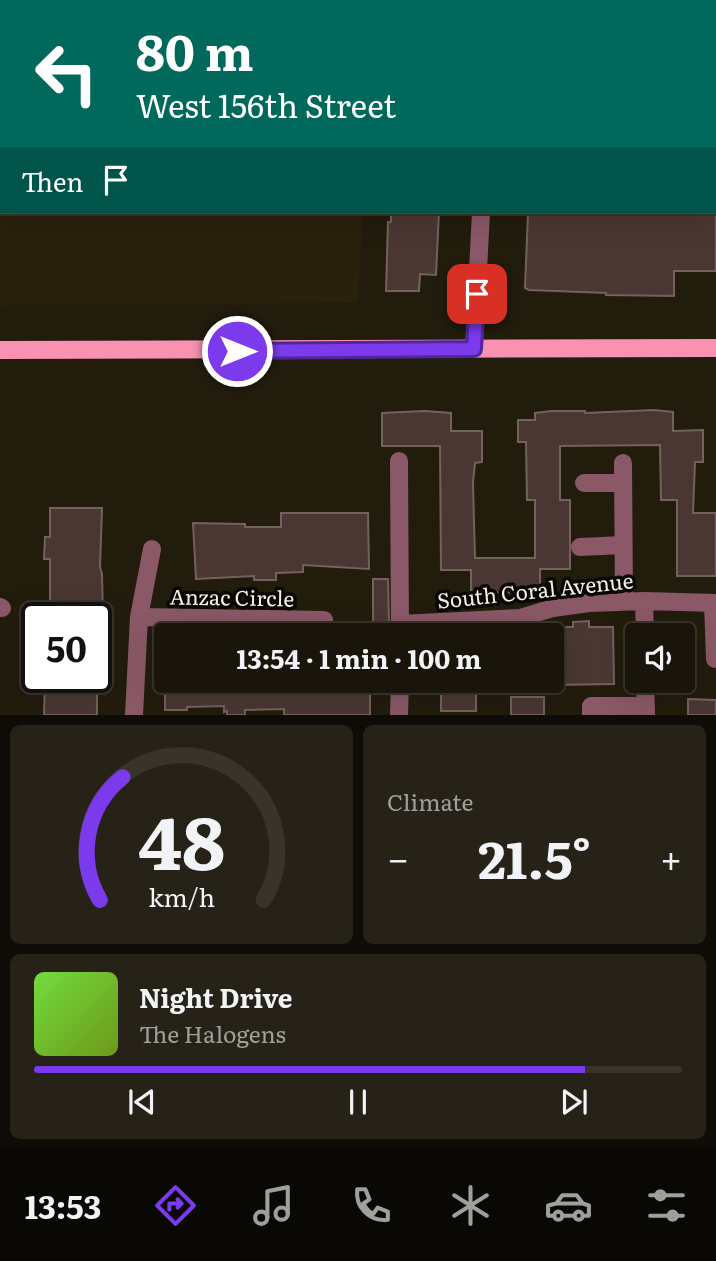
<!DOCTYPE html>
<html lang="en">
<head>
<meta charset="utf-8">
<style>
	body { margin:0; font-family:Literata,serif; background:#272218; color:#f1f3f6; height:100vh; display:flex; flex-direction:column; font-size:26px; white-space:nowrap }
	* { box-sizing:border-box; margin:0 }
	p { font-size:23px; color:#9f9f9c }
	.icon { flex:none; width:38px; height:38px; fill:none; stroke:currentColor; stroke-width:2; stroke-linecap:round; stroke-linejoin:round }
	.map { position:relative; height:715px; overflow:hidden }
	.drawer { display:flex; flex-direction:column; gap:10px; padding:10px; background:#0e0c06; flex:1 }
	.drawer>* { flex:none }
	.hud { position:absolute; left:0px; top:0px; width:718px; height:214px; box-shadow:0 7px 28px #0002,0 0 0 2px #38342b; background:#00695c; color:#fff; overflow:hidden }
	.controls { position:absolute; left:625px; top:623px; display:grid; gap:14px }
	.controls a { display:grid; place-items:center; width:70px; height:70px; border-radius:7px; background:#1a150a; box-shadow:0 7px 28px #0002,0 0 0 2px #38342b; font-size:35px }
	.speed { position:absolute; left:21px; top:602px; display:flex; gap:14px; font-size:35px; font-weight:700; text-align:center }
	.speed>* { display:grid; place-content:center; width:91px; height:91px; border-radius:50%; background:#1a150a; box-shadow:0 7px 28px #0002,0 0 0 2px #38342b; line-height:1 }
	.speed .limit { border:4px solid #111; border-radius:10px; background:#fff; color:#111 }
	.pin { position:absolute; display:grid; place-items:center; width:60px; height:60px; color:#fff; margin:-30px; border-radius:14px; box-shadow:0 4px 10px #0006 }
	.me { position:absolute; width:77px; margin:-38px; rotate:90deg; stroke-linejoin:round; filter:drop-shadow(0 0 5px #0008) }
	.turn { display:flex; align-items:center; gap:24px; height:147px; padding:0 21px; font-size:32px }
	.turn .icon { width:91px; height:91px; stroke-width:2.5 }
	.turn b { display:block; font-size:49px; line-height:60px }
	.then { display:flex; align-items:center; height:66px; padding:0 21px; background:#0003; gap:14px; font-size:26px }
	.big { font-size:52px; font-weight:700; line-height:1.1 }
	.drawer .card { flex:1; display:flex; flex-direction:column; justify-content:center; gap:10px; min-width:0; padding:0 24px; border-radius:10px; background:#272218 }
	.drawer .dial { align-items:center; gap:0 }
	.dial svg { height:182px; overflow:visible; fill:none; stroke:#38342b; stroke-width:7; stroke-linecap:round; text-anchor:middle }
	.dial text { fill:#f1f3f6; stroke:none }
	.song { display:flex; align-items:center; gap:21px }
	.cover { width:84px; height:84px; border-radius:10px; background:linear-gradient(135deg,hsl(100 70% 55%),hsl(80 70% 35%)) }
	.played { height:7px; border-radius:4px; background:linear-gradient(90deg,#7c3aed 85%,#38342b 85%) }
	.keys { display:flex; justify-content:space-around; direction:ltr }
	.heat { display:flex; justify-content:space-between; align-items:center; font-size:38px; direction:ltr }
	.drawer .tiles { flex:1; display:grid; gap:10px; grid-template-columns:1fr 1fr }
	.card:last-child { grid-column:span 2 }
	.trip { position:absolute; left:154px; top:623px; width:410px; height:70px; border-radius:7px; background:#1a150a; box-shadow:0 7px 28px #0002,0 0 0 2px #38342b; font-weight:700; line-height:70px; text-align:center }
	.tab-bar { display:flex; height:112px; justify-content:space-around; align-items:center; background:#0a0804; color:#9f9f9c }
	.tab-bar .icon { width:49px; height:49px }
	.tab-bar .active { color:#7c3aed }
	.tab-bar b { font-size:32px; color:#f1f3f6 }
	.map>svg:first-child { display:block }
</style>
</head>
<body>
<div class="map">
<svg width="716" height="715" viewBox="0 0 716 715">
	<rect width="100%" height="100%" fill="#221c0d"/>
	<!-- built -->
	<path fill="#29210b" d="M0,0H374L2,2V212H363L358,303L0,305Z"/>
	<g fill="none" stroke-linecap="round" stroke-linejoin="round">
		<!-- taxiway -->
		<path stroke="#605a4d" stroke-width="54" d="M245,2V0
			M0,10H2"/>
		<!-- runway -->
		<path stroke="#605a4d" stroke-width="135" d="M150,2V0"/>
	</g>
	<!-- building -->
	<path fill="#4a3733" stroke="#75615c" stroke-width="2" d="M391,212H439L436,275L420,274L419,291H386L388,222H391Z
		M528,212H716V271H674V296L606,295V293L529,290L525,288Z
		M654,410L673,412V431L703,430V462H695L693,513H716V576H677V500H661L660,445L560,446V500H570V569H540V592L471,593V570H441L440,446H382V413L425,411L451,413V431H482V462L475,463L473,483L475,558H535V500H527L526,442H518V420H535V413L552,411H585V413Z
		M50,508H102L100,567L102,574L103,618H50V559H44L45,537H50Z
		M281,513H368L369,569L303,565V572L276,573V580H254V576L196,579L193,523L245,524V527H281Z
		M373,579H388L389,622L373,623Z
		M589,621V627H613L614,684L551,685V627H573V622Z
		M45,677H97V715H44Z
		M165,681H370V715H284V709L245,710V715H227V711L224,712V706L187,707V710H165Z
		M441,681H476V711H441Z
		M511,697H544V715H511Z
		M688,699L716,700V715H688Z"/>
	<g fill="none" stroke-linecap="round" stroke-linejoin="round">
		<!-- minor -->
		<path stroke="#8a5867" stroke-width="18" d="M492,2V0
			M474,349L481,212
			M399,461L400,633
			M623,463L624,601
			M584,483H622
			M580,547L623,545
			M644,601L645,635
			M713,603L715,659
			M0,607L2,608
			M139,617L324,620
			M400,624L520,618L553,608L589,603L644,601L716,603
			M645,681L646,715
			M134,715L139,617L152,549
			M399,715L400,681
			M591,715V706H646"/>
		<!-- major -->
		<path stroke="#f991b2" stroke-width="18" d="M0,350L716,348"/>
	</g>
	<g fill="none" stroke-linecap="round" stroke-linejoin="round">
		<defs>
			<path id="route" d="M237,351L474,349L477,294"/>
		</defs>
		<!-- route casing -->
		<use href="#route" stroke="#51269a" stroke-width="18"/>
		<!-- route -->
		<use href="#route" stroke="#7c3aed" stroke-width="12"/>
	</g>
	<g text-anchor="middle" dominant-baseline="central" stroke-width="7" stroke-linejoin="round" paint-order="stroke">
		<!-- street labels -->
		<g font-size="21" fill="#f4f0e6" stroke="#090703">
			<text transform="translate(535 589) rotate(-6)">South Coral Avenue</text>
			<text transform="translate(232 596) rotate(1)">Anzac Circle</text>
		</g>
	</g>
</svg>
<div class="controls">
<a><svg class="icon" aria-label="sound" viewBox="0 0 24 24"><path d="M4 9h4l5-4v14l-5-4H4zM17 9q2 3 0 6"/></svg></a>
</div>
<div class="speed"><div class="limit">50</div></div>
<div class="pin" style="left:477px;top:294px;background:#d93025"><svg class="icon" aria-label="arrive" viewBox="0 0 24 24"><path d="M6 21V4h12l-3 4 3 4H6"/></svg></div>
<svg class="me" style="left:237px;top:351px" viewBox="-20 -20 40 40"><circle r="17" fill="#7c3aed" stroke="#fff" stroke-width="3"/><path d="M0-11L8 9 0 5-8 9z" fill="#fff"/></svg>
<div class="trip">13:54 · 1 min · 100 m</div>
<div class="hud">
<div class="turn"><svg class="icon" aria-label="left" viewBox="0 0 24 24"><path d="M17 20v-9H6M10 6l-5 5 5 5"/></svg><div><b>80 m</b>West 156th Street</div></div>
<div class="then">Then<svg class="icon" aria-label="arrive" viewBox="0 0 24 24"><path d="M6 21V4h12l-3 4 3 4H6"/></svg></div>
</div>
</div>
<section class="drawer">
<div class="tiles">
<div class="card dial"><svg viewBox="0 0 100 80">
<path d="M14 69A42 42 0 1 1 86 69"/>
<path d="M14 69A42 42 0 0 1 24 15" stroke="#7c3aed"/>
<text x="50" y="56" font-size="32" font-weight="700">48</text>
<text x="50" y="72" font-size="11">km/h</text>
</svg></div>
<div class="card"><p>Climate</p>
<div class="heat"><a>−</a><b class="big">21.5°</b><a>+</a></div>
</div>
<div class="card">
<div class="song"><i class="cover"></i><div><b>Night Drive</b><p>The Halogens</p></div></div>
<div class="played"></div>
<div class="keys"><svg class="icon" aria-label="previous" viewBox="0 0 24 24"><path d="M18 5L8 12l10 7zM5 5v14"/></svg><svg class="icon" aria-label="pause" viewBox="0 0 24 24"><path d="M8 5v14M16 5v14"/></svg><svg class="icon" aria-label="next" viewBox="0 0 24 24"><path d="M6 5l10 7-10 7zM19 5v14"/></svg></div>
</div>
</div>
</section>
<nav class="tab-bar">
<b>13:53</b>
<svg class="icon active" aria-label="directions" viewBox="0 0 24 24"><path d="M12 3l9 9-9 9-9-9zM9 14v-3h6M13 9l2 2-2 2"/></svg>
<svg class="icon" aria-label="music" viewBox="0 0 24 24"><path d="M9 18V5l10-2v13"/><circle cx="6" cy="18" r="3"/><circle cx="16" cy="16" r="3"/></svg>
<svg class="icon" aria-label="phone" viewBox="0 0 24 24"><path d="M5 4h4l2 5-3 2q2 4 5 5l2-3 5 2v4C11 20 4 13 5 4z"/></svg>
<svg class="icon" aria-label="climate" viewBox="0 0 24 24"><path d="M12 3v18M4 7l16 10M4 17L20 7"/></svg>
<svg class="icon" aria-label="car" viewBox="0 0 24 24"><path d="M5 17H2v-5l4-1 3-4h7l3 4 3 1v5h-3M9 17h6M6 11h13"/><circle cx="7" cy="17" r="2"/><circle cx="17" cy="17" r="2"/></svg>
<svg class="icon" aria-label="filters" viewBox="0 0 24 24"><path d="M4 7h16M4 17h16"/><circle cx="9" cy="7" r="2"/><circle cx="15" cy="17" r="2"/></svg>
</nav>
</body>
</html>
